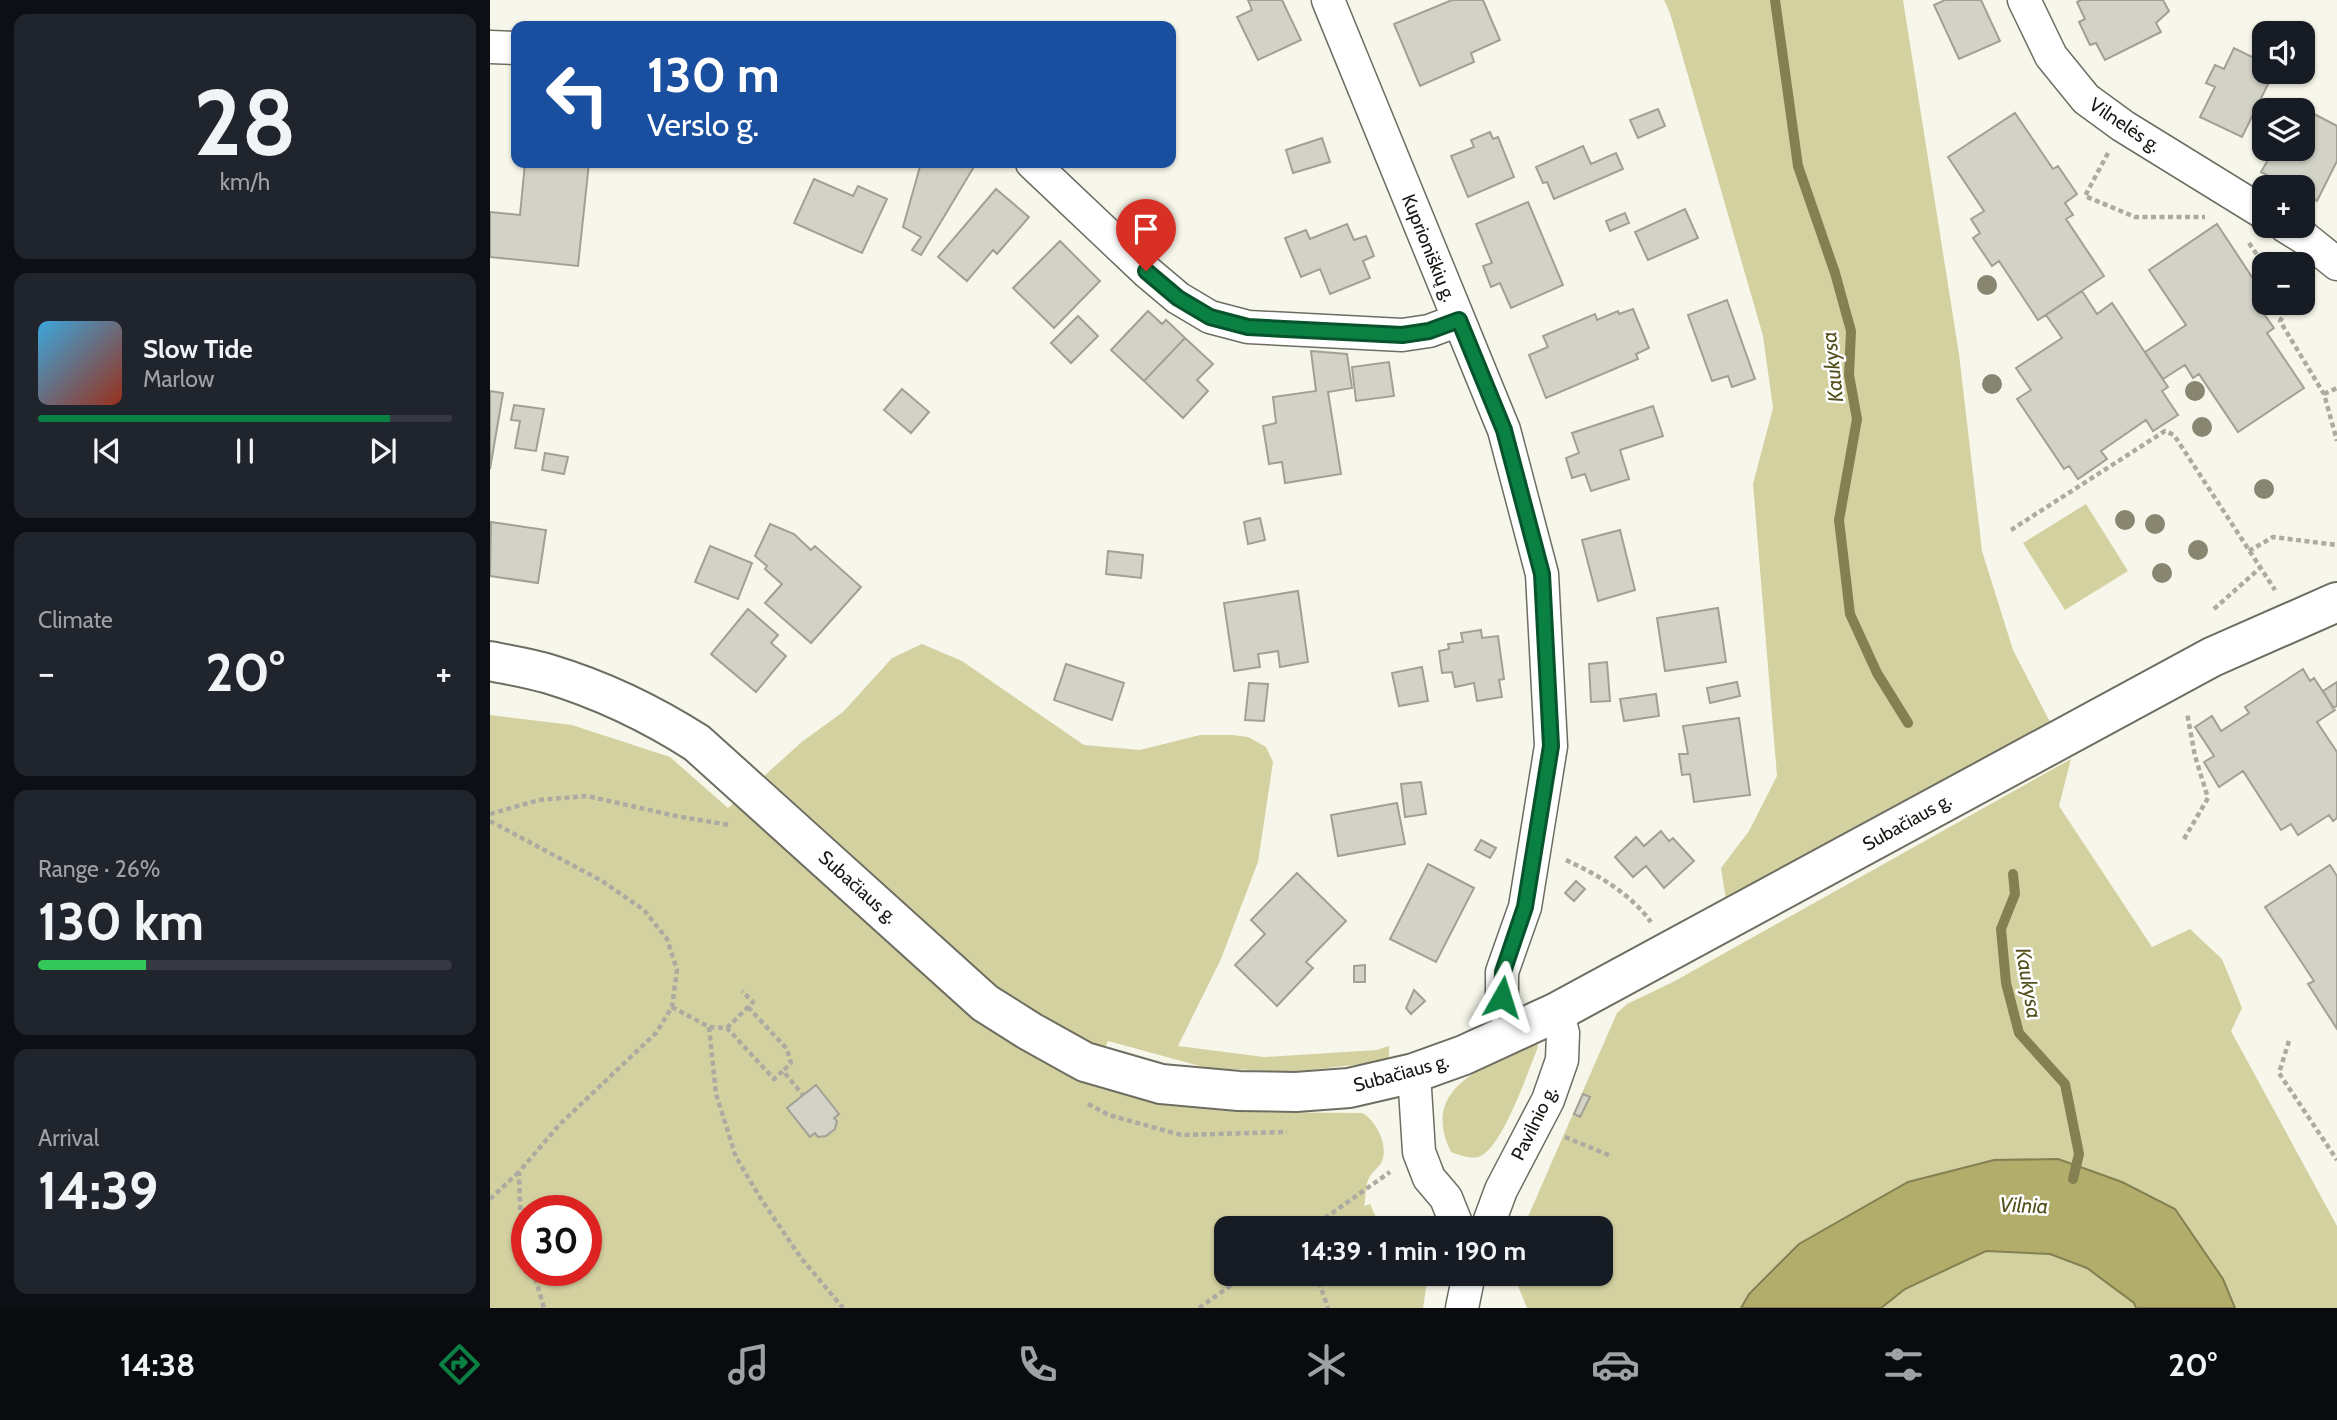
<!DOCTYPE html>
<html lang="en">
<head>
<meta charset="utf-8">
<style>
	body { margin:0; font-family:Cabin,sans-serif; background:#20242c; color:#f1f3f6; height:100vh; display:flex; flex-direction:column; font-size:26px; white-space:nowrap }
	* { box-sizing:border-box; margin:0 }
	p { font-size:23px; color:#9ea1a6 }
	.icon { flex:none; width:38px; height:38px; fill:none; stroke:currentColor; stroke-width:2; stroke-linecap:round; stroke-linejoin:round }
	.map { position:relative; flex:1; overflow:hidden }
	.drawer { display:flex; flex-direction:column; gap:14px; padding:14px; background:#0d0f14; width:490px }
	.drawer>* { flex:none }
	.guide { position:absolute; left:21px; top:21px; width:665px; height:147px; border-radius:14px; box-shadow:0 2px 5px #0004; background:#1a4fa0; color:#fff; overflow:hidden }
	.tools { position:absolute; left:1762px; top:21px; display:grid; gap:14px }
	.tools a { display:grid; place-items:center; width:63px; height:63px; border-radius:14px; background:#171b24; box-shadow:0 2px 5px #0004; font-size:35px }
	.speed { position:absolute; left:21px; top:1195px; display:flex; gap:14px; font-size:35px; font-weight:700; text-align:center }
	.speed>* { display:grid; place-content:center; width:91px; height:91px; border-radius:50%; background:#171b24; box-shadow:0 2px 5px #0004; line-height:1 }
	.speed .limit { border:10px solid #d22; background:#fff; color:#111 }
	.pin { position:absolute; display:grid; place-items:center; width:60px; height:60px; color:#fff; margin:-72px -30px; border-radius:50% 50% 50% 0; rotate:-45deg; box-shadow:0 0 7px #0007 }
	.pin .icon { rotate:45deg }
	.me { position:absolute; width:77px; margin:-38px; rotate:6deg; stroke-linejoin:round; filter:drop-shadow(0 0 5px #0008) }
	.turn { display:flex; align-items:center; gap:24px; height:147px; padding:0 21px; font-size:32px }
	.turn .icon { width:91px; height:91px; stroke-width:2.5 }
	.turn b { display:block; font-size:49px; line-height:60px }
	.big { font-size:52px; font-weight:800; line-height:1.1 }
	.drawer .tile { flex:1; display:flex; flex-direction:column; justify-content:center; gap:10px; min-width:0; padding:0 24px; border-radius:14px; background:#20242c }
	.drawer .dial { align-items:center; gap:0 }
	.dial b { font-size:91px; line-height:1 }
	.song { display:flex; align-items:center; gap:21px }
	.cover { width:84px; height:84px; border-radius:10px; background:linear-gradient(135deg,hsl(200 70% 55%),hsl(10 70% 35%)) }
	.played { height:7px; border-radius:4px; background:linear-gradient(90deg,#0b8043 85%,#363941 85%) }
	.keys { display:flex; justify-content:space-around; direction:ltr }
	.heat { display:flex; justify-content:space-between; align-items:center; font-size:38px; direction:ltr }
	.charge { height:10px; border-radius:5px; background:linear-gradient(90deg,#34c759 26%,#363941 0) }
	.trip { position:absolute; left:724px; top:1216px; width:399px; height:70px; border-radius:14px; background:#171b24; box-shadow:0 2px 5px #0004; font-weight:800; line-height:70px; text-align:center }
	.tabs { display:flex; height:112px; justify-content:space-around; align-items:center; background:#090b0e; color:#9ea1a6 }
	.tabs .icon { width:49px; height:49px }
	.tabs .selected { color:#0b8043 }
	.tabs b { font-size:32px; color:#f1f3f6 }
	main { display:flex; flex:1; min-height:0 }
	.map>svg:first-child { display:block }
</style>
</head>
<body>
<main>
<section class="drawer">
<div class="tile dial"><b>28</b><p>km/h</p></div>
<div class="tile">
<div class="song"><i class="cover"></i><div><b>Slow Tide</b><p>Marlow</p></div></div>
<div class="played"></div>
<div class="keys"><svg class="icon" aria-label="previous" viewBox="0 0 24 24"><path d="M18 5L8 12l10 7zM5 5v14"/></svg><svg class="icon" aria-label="pause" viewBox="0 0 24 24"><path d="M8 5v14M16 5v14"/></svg><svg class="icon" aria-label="next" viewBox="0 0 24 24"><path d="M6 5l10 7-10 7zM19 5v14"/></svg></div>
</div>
<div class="tile"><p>Climate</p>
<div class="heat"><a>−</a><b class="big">20°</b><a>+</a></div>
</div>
<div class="tile"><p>Range · 26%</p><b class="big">130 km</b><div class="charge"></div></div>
<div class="tile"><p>Arrival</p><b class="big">14:39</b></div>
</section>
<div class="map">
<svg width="1847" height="1308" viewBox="0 0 1847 1308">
	<rect width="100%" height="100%" fill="#f7f6ea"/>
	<!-- green -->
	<path fill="#d4d1a1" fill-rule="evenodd" d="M1174,0H1413L1469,354L1492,551L1523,650L1560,722L1365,827L1236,900L1231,868L1259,831L1287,776L1263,484L1283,408L1273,336L1180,13Z
		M1596,504L1638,571L1575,610L1533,543Z
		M432,644L472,661L594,745L650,750L710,735H743L758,737L776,747L783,762L768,862L731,959L688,1046L774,1057L887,1050L899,1046V1061L801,1072L717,1068L618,1041L602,1075L650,1093L760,1112L872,1113C885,1119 899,1145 892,1161C890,1167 882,1171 879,1178C875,1185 876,1198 874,1206L880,1204L891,1228H737V1274H935L938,1275L933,1308H0V715L82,725L180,757L238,808L313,741L353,712L402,658ZM37,1211H96V1270H37Z
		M1581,759L1569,806L1662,947L1700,929L1732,959L1752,1008L1741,1031L1847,1226V1308H1745L1733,1279L1685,1209L1632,1182L1568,1159L1259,1294L1251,1308H1037L1023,1274H1111V1228H1033L1127,1013L1137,1004L1183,982Z
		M1042,1044H1047L1048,1047C1038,1071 1012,1150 988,1157C980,1159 969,1155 961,1152C929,1086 996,1067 1042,1044Z
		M1496,1251L1560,1254L1597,1267L1644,1303L1646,1308H1391L1414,1289Z"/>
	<!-- water -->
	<path fill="#b2ad6b" stroke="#848051" stroke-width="2" d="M1568,1159L1632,1182L1685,1209L1733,1279L1745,1308H1646L1644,1303L1597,1268L1560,1254L1496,1251L1415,1289L1391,1308H1251L1259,1294L1309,1244L1418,1182L1504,1160Z"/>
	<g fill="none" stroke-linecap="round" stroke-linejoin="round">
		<!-- stream -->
		<path stroke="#848051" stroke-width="10" d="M1285,0L1308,166L1345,273L1361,331L1359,375L1367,419L1349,520L1360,614L1387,673L1418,723
			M1523,874L1525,894L1511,929L1516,983L1529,1033L1575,1084L1589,1154L1583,1179"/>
	</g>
	<!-- building -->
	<path fill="#d3d2c7" stroke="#a1a095" stroke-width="2" d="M758,0H792L811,40L768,60L747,17L762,10Z
		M962,0H993L1010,40L981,53L984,62L930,86L904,24Z
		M1455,0H1491L1510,41L1469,59L1444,5Z
		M1591,0H1673L1679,11L1666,23L1671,32L1615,60L1606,43L1600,45L1589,22L1595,19L1587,2Z
		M1771,44L1774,46V72H1784L1752,137L1710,117L1725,87L1716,83L1725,65L1734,69L1744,48L1764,58Z
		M1807,105L1847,126V161L1827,201L1813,194V187H1801L1771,172L1784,149H1813V110H1804Z
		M1168,109L1175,126L1148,138L1140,120Z
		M1525,113L1563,169L1568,166L1587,194L1575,203L1583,215L1576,219L1614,276L1548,320L1509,261L1502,266L1483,238L1490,233L1481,219L1494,211L1458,157Z
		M1000,132L1003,139L1008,137L1024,177L978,197L961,156L984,147L981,140Z
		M832,138L840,162L803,173L796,150Z
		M1093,146L1101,164L1126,153L1133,169L1064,199L1057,182L1053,183L1046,167Z
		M35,163H99L88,266L0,257V212L30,215Z
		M431,163L485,165L431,255L422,250L431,237L413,227Z
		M324,179L363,196L368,186L397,199L372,253L304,223Z
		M506,189L539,217L507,254L503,250L477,281L448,257Z
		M1038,202L1073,285L1021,308L1010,283L1001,287L993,266L1002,263L986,224Z
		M1195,209L1208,238L1158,260L1145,232Z
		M1135,213L1139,223L1120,231L1116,221Z
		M857,224L864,240L876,236L884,256L873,261L880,278L840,294L830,269L811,277L795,238L816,230L820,239Z
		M1727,224L1762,277L1768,273L1774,282V303L1789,304L1774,314L1784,328L1777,333L1814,388L1748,432L1709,374L1703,378L1695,365L1673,379L1655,352L1696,325L1659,270Z
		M570,241L610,281L564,328L523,288Z
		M1592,291L1607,314L1622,303L1678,387L1672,391L1688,415L1663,431L1656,420L1611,451L1617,459L1588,479L1579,466L1574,469L1527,399L1541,390L1526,368L1572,338L1556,315Z
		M1237,300L1265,379L1242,387L1238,376L1222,381L1198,315Z
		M1143,309L1159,348L1146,354L1148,359L1056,398L1039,355L1058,347L1053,336L1105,314L1107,320L1128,311L1129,314Z
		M658,311L672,324L676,320L695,338L654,381L621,350Z
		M588,316L608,336L581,363L561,343Z
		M695,338L723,364L707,380L718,391L693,418L654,381Z
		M821,351L857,354L862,388L838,392L851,474L795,483L792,462L779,464L773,426L786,423L783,397L826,391Z
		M899,362L904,396L866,401L862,367Z
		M412,389L439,412L421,433L394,410Z
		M0,391L13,393L0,469Z
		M24,405L54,409L46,451L25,448L30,421L21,420Z
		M1163,406L1173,436L1130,450L1139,479L1101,491L1095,474L1082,478L1076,458L1089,453L1082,433Z
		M55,453L78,457L74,474L52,470Z
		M770,518L775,540L758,544L754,522Z
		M1,522L56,530L48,583L0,576Z
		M280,524L304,534L321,550L325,546L371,587L321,643L275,603L292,584L275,569L277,566L265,556Z
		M1130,530L1145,590L1108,601L1092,540Z
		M220,546L262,563L248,599L205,582Z
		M618,551L653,555L651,578L616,574Z
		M808,591L818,662L790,667L788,651L768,654L770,667L744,671L734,603Z
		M1228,608L1236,662L1175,671L1167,618Z
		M258,609L288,635L281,643L296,656L266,692L221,654Z
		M991,630L992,638L1008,636L1014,679L1009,680L1012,697L987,701L984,683L965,687L962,672L952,673L949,651L959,649L958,644L973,642L971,633Z
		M1117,662L1120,701L1101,702L1099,664Z
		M576,664L634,683L622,720L564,700Z
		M932,667L938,701L909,706L902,673Z
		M1813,669L1820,681L1824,678L1845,710L1827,722L1847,752V818L1843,821L1839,815L1808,835L1801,824L1791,830L1753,771L1729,787L1714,762L1724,756L1705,727L1722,716L1731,731L1759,713L1755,707Z
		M1247,682L1250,696L1220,703L1217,688Z
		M1847,682V706L1843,708L1833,691Z
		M759,683L778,684L774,721L755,720Z
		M1166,694L1169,716L1134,721L1130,699Z
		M1249,718L1260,795L1204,802L1200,774L1192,775L1189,754H1198L1193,726Z
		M931,782L936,814L915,817L911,784Z
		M907,803L915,844L848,856L841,815Z
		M1171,831L1179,841L1183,838L1204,861L1174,888L1156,866L1143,877L1125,857L1146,837L1154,846Z
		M991,840L1006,848L1000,858L985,850Z
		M938,864L984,888L946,962L900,939Z
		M1840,865L1847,876V1029L1818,984L1824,981L1775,907Z
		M807,873L856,921L816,962L823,968L787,1006L745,965L775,934L761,920Z
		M1086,881L1095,889L1084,901L1075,893Z
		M875,965V982H864V966Z
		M924,990L935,1001L921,1014L916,1008Z
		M326,1085L349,1114L344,1118L347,1121L345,1129L336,1136L328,1137L325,1133L320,1137L297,1108Z
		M1093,1094L1100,1097L1090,1117L1084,1114Z"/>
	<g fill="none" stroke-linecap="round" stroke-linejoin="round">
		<defs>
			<path id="minor" d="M838,0L1014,430L1052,574L1061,746L1035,907L1012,972V997L1023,1034
				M1534,0L1561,56L1596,99L1633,126L1774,213
				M0,47L26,48
				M542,163L656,271L688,298L720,317L758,327L912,335L939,331L969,320
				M1795,226L1816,239L1847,264
				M924,1073L929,1152L939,1178L956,1198L968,1228
				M997,1228L1011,1190L1058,1100L1072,1060L1073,1033L1067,1012
				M972,1308L979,1274"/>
			<path id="tertiary" d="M0,661C19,665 40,668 59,674C112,690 160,713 207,743L495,1003L541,1032L595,1062L671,1084L749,1091L806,1092L859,1088L924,1073L974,1055L1067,1012L1722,657L1847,602"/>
		</defs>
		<!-- minor casing -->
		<use href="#minor" stroke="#6d6d62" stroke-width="35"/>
		<!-- tertiary casing -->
		<use href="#tertiary" stroke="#6d6d62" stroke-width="42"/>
		<!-- path -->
		<path stroke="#ababa2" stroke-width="4.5" stroke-dasharray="5 3.5" stroke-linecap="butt" d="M1618,153L1595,196L1645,217H1715
			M1759,243L1774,265
			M1801,303L1790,321L1834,394L1847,441
			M1834,394L1847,388
			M1521,530L1675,431L1684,435L1785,590
			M1759,551L1783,537L1847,545
			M1724,609L1770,568
			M0,814L49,800L97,796L186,816L239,825
			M0,821L112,881L154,910L177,939L187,970L182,1007L166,1033L69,1125L29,1172L31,1234L37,1252
			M1694,839L1718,798L1705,756L1697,713
			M1076,860C1108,875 1140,893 1161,922
			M182,1007L219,1027L237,1028L284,1079L293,1071L313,1095
			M258,1007L297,1049L301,1063L293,1071
			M219,1027L226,1094L246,1157L271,1199L311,1258L353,1308
			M237,1028L263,1002L252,991
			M1799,1041L1789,1073L1847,1160
			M598,1104L619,1115L691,1135L797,1132
			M1075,1137L1121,1156
			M0,1199L29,1172
			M821,1228L900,1172
			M43,1270L54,1308
			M826,1274L838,1308
			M709,1308L757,1274"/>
		<!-- minor -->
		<use href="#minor" stroke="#fff" stroke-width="32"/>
		<!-- tertiary -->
		<use href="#tertiary" stroke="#fff" stroke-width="38"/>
	</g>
	<!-- trees -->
	<g fill="#888670">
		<circle cx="1497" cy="285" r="10"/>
		<circle cx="1502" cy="384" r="10"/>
		<circle cx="1705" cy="391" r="10"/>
		<circle cx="1712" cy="427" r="10"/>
		<circle cx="1774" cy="489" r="10"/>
		<circle cx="1635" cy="520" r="10"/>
		<circle cx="1665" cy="524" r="10"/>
		<circle cx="1708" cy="550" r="10"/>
		<circle cx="1672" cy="573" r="10"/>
	</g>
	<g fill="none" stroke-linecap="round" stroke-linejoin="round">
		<defs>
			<path id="route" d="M656,271L688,298L720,317L758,327L912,335L939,331L969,320L1014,430L1052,574L1061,746L1035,907L1013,972L1012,997"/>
		</defs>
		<!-- route casing -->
		<use href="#route" stroke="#07532c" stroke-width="18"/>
		<!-- route -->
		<use href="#route" stroke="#0b8043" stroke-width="12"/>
	</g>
	<g text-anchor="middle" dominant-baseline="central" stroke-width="5" stroke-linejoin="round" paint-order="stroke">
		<!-- street labels -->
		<g font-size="19" fill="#171713" stroke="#fff">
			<text transform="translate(1635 125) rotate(34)">Vilnelės g.</text>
			<text transform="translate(939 248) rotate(68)">Kuprioniškių g.</text>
			<text transform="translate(1417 822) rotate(-29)">Subačiaus g.</text>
			<text transform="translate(368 887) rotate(42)">Subačiaus g.</text>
			<text transform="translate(911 1073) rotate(-15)">Subačiaus g.</text>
			<text transform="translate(1044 1123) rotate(-64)">Pavilnio g.</text>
		</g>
		<!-- water labels -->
		<g font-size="21" font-style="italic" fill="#54501e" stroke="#fff">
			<text transform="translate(1342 367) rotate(-96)">Kaukysa</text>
			<text transform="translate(1539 983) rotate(80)">Kaukysa</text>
			<text transform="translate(1534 1205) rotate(2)">Vilnia</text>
		</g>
	</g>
</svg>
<div class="tools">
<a><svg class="icon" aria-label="sound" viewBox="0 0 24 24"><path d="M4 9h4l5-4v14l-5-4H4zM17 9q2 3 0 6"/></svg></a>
<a><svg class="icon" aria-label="layers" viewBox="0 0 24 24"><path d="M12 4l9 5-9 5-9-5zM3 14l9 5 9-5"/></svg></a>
<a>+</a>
<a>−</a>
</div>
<div class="speed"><div class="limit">30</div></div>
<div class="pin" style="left:656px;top:271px;background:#d93025"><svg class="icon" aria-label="arrive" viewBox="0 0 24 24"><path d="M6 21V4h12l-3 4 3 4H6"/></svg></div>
<svg class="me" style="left:1012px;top:997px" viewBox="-20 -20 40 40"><path d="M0-17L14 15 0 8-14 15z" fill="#0b8043" stroke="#fff" stroke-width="4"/></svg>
<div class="trip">14:39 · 1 min · 190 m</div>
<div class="guide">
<div class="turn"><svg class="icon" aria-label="left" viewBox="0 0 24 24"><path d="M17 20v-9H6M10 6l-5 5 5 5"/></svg><div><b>130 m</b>Verslo g.</div></div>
</div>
</div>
</main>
<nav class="tabs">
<b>14:38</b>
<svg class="icon selected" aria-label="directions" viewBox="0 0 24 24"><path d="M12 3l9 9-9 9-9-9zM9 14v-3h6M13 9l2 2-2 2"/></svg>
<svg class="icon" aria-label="music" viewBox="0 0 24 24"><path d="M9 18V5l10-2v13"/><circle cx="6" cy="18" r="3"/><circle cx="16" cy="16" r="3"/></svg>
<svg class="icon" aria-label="phone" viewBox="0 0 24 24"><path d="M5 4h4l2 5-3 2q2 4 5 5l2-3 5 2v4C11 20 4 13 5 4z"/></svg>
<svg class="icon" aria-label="climate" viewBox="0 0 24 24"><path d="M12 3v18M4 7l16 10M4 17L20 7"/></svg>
<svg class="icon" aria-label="car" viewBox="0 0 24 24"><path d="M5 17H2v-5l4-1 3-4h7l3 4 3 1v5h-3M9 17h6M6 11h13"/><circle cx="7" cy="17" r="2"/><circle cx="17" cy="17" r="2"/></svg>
<svg class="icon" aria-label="filters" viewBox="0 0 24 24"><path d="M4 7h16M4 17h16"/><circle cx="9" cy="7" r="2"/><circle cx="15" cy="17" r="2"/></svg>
<b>20°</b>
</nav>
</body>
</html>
